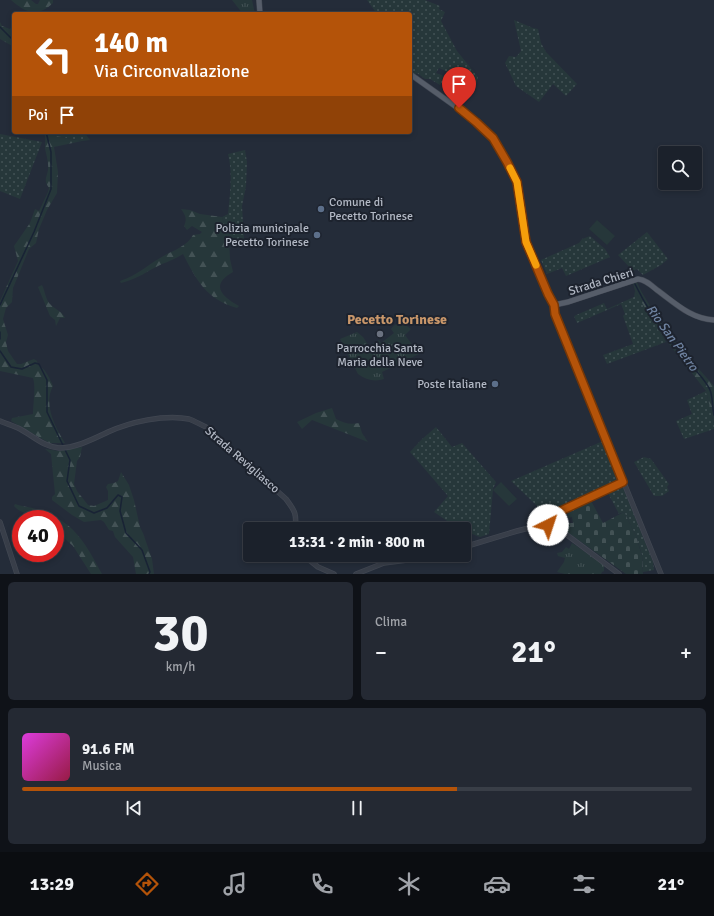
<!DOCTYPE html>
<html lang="it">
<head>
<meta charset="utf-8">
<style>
	body { margin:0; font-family:Signika,sans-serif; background:#242933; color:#f1f3f6; height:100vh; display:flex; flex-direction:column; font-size:15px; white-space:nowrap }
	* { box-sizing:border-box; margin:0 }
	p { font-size:13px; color:#a0a3a9 }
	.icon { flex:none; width:22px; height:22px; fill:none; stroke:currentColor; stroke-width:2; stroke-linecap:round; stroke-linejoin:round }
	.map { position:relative; height:574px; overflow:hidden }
	.side { display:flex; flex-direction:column; gap:8px; padding:8px; background:#0f1218; flex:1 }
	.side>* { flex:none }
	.top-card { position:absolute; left:12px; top:12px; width:400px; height:122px; border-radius:4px; box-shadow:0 2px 6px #0003,0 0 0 1px #393e47; background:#b45309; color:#fff; overflow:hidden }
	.buttons { position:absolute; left:658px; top:146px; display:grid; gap:8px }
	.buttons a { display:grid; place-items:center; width:44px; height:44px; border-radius:4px; background:#1b212b; box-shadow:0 2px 6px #0003,0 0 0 1px #393e47; font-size:20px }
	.speed { position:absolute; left:12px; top:510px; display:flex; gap:8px; font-size:20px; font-weight:700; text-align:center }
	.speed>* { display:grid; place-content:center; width:52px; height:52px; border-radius:50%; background:#1b212b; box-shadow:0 2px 6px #0003,0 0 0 1px #393e47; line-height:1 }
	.speed .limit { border:6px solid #d22; background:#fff; color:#111 }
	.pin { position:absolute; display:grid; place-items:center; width:34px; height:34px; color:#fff; margin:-41px -17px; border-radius:50% 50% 50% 0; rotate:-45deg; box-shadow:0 0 4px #0007 }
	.pin .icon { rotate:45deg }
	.me { position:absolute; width:44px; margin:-22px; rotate:41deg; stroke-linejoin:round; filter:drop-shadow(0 0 3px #0008) }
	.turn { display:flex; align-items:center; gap:14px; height:84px; padding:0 16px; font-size:18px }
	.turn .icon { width:52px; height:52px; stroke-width:2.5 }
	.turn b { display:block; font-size:28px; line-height:34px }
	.then { display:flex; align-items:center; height:38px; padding:0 16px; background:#0003; gap:8px; font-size:15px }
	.big { font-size:30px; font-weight:700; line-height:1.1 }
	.side .widget { flex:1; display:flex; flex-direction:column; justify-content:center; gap:6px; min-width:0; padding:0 14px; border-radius:6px; background:#242933 }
	.side .dial { align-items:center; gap:0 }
	.dial b { font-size:52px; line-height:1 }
	.song { display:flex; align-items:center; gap:12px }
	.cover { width:48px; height:48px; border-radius:6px; background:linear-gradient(135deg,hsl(300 70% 55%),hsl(340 70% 35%)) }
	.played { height:4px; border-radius:2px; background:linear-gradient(90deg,#b45309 65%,#393e47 65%) }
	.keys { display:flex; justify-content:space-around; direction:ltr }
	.heat { display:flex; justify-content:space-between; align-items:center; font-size:22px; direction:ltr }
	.side .tiles { flex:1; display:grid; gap:8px; grid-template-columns:1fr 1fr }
	.widget:last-child { grid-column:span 2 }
	.trip { position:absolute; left:243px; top:522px; width:228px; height:40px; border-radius:4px; background:#1b212b; box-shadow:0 2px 6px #0003,0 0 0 1px #393e47; font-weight:700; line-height:40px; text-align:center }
	.tab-bar { display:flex; height:64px; justify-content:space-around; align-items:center; background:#0b0d11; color:#a0a3a9 }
	.tab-bar .icon { width:28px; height:28px }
	.tab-bar .selected { color:#b45309 }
	.tab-bar b { font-size:18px; color:#f1f3f6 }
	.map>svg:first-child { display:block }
</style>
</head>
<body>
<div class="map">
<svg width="714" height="574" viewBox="0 0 714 574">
	<defs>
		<pattern id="grass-dots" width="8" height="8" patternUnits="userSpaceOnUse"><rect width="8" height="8" fill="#26373a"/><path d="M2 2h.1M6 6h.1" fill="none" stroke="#435255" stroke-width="1.8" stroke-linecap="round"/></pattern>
		<pattern id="forest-firs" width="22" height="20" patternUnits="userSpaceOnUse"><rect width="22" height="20" fill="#26373a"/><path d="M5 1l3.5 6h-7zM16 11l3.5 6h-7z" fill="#435255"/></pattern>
		<pattern id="cemetery-stones" width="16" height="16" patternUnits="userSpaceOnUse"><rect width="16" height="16" fill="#26373a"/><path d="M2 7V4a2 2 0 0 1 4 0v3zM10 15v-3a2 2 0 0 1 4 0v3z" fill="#435255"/></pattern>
		<pattern id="park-tufts" width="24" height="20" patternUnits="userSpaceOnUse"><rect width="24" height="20" fill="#26373a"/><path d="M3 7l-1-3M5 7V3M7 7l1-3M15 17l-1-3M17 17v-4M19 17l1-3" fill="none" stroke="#435255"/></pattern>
	</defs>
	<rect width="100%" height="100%" fill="#242c39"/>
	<!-- grass -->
	<path fill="url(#grass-dots)" d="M367,0H425L440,6L439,9L445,12L441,21L457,51L478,77L476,85L439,68L436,73L447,77L440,85L430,79H425L417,73L415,75L410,71V14H377Z
		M514,20L533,28L538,29L541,43L546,52L577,84L566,96L553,84L539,102L516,86L505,63L509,56L516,57L521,51Z
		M54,132H84L90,140L82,141L56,136Z
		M0,134L42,142L20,199L0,191Z
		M245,150L247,162L246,186L242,206L244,239L229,238L222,217L228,214C230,193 233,174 228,154Z
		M647,232L668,259L661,265L643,275L637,269L633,271L618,255Z
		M590,236L605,249L610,257L566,276L562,268L547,274L541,260L579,243L582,239Z
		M635,291L666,342L607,364L603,355L633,344L623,316L625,314L621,304L577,323L574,316L604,303L607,309L634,297Z
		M706,391L714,424V429L684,439L676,421L692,414L687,400Z
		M436,427L452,447L462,443L496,482L493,489L489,534L480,537L464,531V529H459L434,512L448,496L410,452L421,440Z
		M603,441L619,480C614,486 589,496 581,498C577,499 572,499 568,501L566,505C555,510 552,512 540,511L536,505L511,481Z
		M644,457L651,459L669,484L667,487L669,491L662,496H654L634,462Z
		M622,485L653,562L654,570L643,572L642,555L636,536L624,512L619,514L608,493L602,496L601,494Z"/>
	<!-- forest -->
	<path fill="url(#forest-firs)" d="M11,0H31L36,4H38L40,0H53V3C37,18 26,13 11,0Z
		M0,22L2,26L10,29L12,26L14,27V47L0,39Z
		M44,132H54L56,136L82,141L54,147L58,172L57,193L47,210L39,229L36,243L29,249L18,276L13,288L12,302L6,308L3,319L8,335L6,342L8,351L17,364H21L34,359L37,361L38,365C45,368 50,379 53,386C43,404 55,427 65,443H49L11,421L12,418L33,414C33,404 36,387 33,378L0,371V301L18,261L14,246L30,223L35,209L39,211L48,192L49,188C43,180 47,177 48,170C49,162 46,155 45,148C45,142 46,137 44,132Z
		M181,209L190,210L200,214L222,217L229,238L230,259L233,272C210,285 221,296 239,306L237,308C206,299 197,281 183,254C175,259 170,261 162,264C147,271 138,279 121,283L120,281C137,275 145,267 160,258C171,251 187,247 193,235L200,234L202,232L192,226L187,230L184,226C187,219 186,216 181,209Z
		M637,282C640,291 646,298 650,306C668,336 691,360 714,386V424L706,391L658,330L635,291L633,283Z
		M42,285C45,291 45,297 49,303C54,309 62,311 65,318H60L56,326L55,320L50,316L38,287Z
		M332,408L336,419C344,423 350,425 359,423L362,433L368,442L312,420L302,429L297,422L316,413Z
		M82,447L80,457L77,461L74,484L77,491L88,505L94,506L108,500V491L106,487L108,484L114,483L118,481L121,472L129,485L134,500L140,527L143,533L152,559L154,574H136L133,557L115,537L113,531L109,530L104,522L101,520L84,522L72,515L52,500V497L55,494L51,454L45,449L59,451Z
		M15,504C23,507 32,507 39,510C75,522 85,543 102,574H91L73,546L55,530V519H35C28,513 20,513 14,506Z"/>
	<!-- cemetery -->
	<path fill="url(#cemetery-stones)" d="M590,499L603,523L624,512L636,536L642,556L643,574H626L559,526H568V523H573L572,517L568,518L567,511Z"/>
	<!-- park -->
	<path fill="url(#park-tufts)" d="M232,0H252L255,14H243Z
		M401,322L411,329L405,335L419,354L382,372L384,379C375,382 366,380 358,374L340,339L357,332L363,337L369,346L379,340L381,343L394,333L391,329C394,325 397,323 401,322Z
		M572,543L604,565V571L602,572L601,574H565L557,572L564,562L565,558L558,556L557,553L562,552L566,547L569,549Z"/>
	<!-- garden -->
	<path fill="#26373a" d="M597,220L615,236L607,245L589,229Z
		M501,482L517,499L509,506L493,490Z"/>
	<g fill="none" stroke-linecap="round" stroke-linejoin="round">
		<!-- stream -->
		<path stroke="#192335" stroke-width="1.5" d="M0,27L14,41
			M635,284C646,307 661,329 677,349C685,359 706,379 710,390C713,397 712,407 714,415
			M0,305L34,232L51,189V152L46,132
			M0,332V339
			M0,351L11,367L22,369L35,363L39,364L47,380V412L70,460L67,481L79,506L94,513L107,508L118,495L122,497L120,511L126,533L142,550L150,572L149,574"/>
		<defs>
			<path id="minor" d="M554,305L555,313L661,574
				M0,421C7,424 14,426 20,429C33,436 44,447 59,448C76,448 93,439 108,432C130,422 165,414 189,419C195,421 201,425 206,427L286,499C295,511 297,514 295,529
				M545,519L623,482
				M539.5 524a4.5 4.5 0 1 1 9 0a4.5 4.5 0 1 1-9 0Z
				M0,522L17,574
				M548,523H551L619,574
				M464,547L517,531L533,527H542
				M303,555L318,567L334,574
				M356,574L384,563L431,557L439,555"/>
			<path id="major" d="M259,0L260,14
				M410,74L476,121L493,138L501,151L517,182L527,242L548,294L554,305L568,302L638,279C646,280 651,285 657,290C675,303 691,319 714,320"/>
		</defs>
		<!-- minor casing -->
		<use href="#minor" stroke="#414752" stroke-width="5.5"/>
		<!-- major casing -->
		<use href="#major" stroke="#414752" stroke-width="6"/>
		<!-- minor -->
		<use href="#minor" stroke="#383e49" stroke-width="4"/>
		<!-- major -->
		<use href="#major" stroke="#565d69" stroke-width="5"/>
	</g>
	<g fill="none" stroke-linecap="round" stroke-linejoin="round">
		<defs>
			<path id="route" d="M459,108L476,122L493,138L507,162L517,182L526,242L548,294L554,305L555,314L623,482L552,515L550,517L548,525"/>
		</defs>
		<!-- route casing -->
		<use href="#route" stroke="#753606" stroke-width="10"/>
		<!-- route -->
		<use href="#route" stroke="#b45309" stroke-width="7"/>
		<!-- slow -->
		<path stroke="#f59e0b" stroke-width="7" d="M510,168L517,182L526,242L536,265"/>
	</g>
	<!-- markers -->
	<g fill="#5c6f8a" stroke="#1d232e" stroke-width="1.5">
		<circle cx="321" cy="209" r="4"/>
		<circle cx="317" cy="235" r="4"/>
		<circle cx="495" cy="384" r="4"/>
	</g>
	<circle fill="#6b7280" stroke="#1d232e" stroke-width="1.5" cx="380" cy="334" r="4"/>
	<g text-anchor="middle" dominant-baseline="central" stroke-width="4" stroke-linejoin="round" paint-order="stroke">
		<!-- poi labels -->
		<g font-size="12" fill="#b3b9c5" stroke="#1d232e" text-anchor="end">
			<text x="329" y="202" text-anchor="start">Comune di<tspan x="329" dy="14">Pecetto Torinese</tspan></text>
			<text x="309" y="228">Polizia municipale<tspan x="309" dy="14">Pecetto Torinese</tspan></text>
			<text x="380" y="348" text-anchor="middle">Parrocchia Santa<tspan x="380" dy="14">Maria della Neve</tspan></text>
			<text x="487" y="384">Poste Italiane</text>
		</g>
		<!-- street labels -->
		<g font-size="12" fill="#b3b9c5" stroke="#1d232e">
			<text transform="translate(601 282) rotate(-17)">Strada Chieri</text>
			<text transform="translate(242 460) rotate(41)">Strada Revigliasco</text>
		</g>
		<!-- water labels -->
		<g font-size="13" font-style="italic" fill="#6f83a1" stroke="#1d232e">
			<text transform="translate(672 338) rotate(54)">Rio San Pietro</text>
		</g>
		<!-- quarter labels -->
		<g font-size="14" font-weight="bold" fill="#c9976a" stroke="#1d232e">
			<text x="397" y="319">Pecetto Torinese</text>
		</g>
	</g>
</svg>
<div class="buttons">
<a><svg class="icon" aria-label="search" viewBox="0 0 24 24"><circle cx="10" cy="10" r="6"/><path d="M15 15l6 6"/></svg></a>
</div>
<div class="speed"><div class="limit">40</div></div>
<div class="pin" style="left:459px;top:108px;background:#d93025"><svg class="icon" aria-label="arrive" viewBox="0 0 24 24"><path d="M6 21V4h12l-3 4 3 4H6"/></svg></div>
<svg class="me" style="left:548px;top:525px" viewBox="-20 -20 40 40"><circle r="19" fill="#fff"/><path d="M0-13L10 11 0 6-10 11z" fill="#b45309"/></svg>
<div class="trip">13:31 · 2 min · 800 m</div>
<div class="top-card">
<div class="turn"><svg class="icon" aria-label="left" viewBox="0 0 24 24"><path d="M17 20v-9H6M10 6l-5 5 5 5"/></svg><div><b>140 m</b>Via Circonvallazione</div></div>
<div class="then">Poi<svg class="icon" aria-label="arrive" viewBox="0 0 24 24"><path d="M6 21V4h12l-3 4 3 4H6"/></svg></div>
</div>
</div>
<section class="side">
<div class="tiles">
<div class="widget dial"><b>30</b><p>km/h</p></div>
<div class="widget"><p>Clima</p>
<div class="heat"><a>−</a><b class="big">21°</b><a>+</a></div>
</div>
<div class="widget">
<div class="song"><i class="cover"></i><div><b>91.6 FM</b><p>Musica</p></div></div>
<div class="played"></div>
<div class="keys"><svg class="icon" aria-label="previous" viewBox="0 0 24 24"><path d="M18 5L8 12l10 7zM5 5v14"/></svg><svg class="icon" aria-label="pause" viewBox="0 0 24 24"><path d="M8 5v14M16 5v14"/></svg><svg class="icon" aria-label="next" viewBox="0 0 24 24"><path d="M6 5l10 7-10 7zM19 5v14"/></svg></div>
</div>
</div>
</section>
<nav class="tab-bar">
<b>13:29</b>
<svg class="icon selected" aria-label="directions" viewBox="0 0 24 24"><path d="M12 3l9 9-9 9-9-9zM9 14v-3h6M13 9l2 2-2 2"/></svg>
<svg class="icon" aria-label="music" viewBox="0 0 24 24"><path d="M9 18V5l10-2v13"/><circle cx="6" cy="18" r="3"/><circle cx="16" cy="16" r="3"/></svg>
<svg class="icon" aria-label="phone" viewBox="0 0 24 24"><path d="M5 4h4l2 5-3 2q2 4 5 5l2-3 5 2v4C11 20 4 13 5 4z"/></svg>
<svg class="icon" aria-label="climate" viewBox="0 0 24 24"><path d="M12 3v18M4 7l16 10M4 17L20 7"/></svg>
<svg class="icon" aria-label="car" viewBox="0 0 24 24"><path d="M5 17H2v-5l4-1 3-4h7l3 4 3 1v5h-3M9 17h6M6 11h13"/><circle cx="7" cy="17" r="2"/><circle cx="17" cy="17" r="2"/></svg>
<svg class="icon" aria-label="filters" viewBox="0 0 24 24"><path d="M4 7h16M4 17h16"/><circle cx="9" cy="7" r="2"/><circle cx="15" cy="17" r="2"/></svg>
<b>21°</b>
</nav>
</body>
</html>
